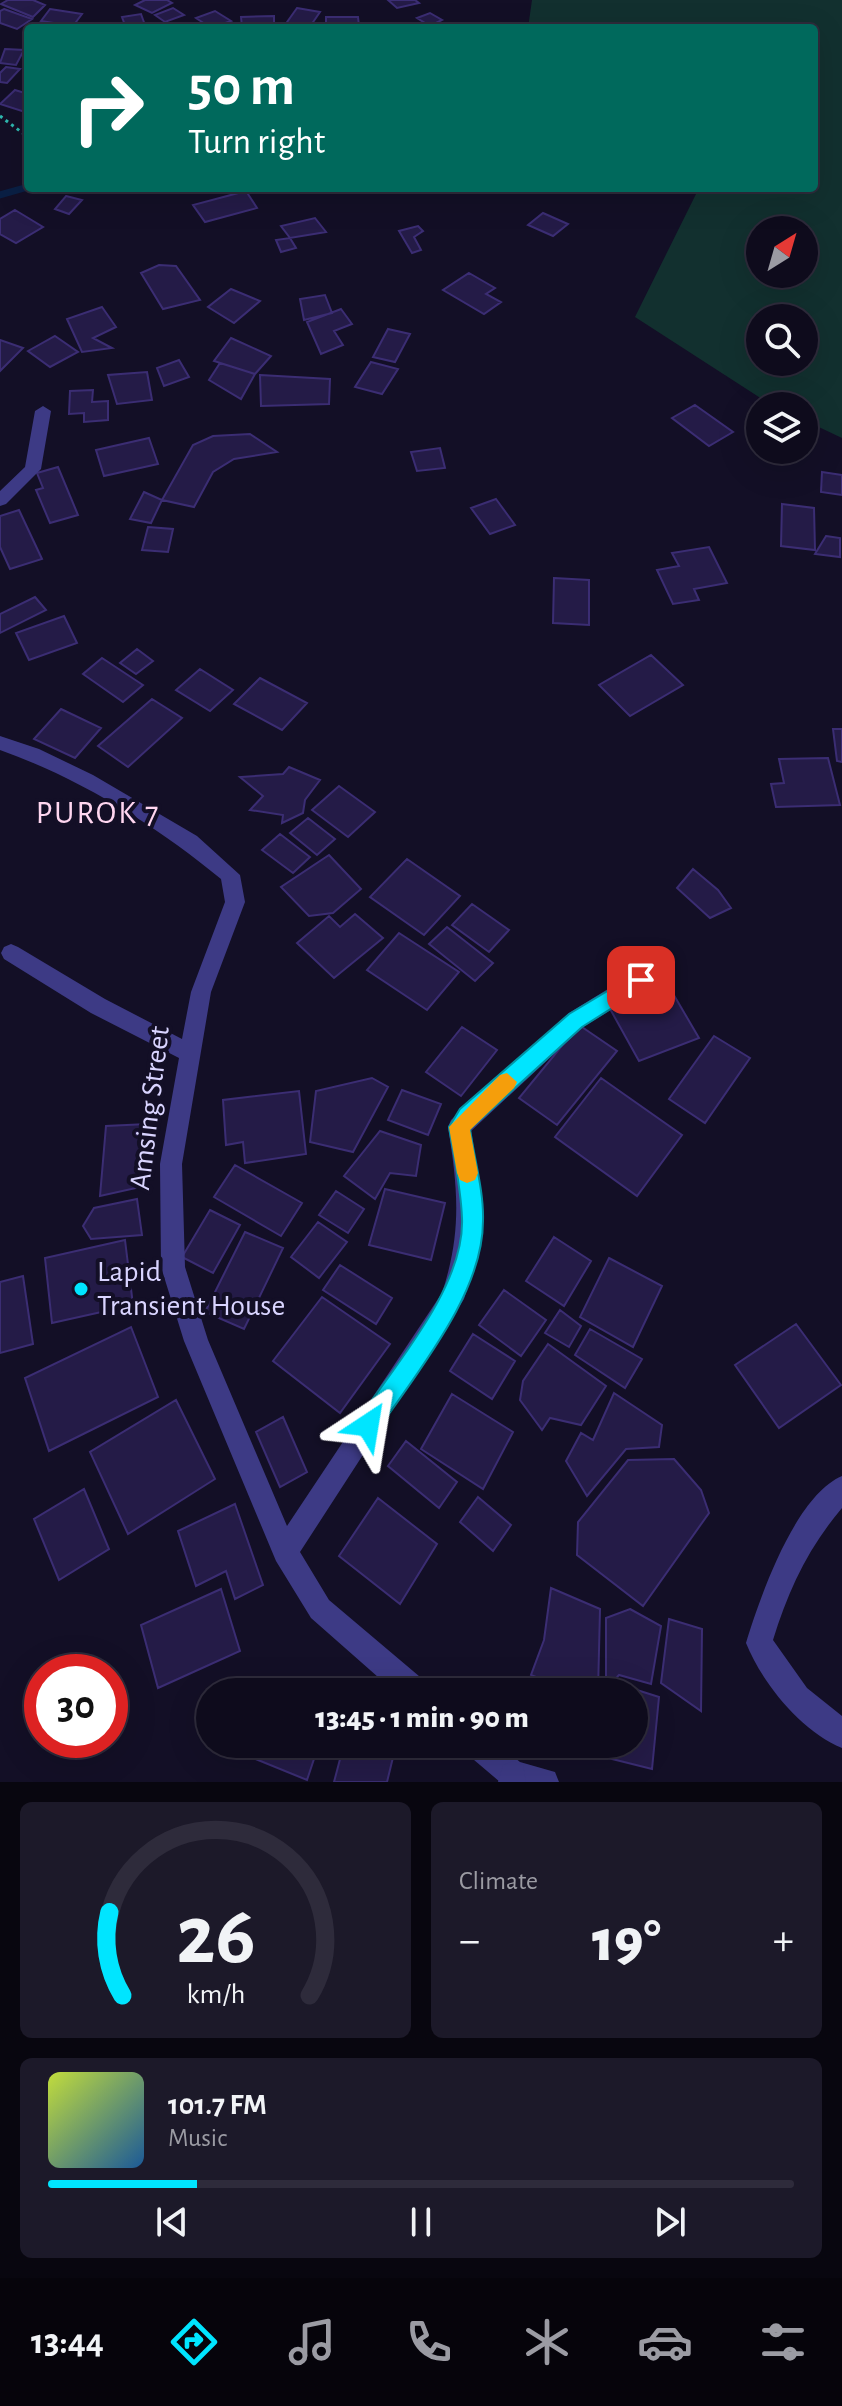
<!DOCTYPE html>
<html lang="en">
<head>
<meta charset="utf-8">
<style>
	body { margin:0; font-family:"Alegreya Sans",sans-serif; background:#1c1929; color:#f1f3f6; height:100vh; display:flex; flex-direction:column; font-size:30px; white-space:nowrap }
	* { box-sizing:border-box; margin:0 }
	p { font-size:26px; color:#9b9ba3 }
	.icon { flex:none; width:44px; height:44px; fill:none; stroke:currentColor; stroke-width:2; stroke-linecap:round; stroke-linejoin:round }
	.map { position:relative; height:1782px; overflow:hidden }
	.drawer { display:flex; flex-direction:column; gap:20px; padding:20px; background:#08060f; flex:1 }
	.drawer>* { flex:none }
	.top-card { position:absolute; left:24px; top:24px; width:794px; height:168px; border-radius:8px; box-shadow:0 8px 32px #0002,0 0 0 2px #2e2b3b; background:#00695c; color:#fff; overflow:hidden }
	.needle { width:52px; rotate:37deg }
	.fabs { position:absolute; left:746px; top:216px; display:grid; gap:16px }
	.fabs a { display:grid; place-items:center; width:72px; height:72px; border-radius:50%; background:#0e0b1c; box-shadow:0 8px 32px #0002,0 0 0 2px #2e2b3b; font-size:40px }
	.speed { position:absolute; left:24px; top:1654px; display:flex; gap:16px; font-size:40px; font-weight:700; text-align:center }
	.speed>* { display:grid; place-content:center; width:104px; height:104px; border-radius:50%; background:#0e0b1c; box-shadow:0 8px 32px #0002,0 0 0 2px #2e2b3b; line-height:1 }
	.speed .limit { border:12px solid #d22; background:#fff; color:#111 }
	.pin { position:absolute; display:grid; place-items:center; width:68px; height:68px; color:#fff; margin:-34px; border-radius:16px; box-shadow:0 4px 12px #0006 }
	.me { position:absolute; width:88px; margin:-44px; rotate:33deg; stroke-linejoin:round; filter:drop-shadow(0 0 6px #0008) }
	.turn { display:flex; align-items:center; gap:28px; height:168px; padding:0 32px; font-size:36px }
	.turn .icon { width:104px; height:104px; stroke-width:2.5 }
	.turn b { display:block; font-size:56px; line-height:68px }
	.big { font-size:60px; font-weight:800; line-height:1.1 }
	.drawer .widget { flex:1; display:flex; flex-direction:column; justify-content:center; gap:12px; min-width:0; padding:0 28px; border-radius:12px; background:#1c1929 }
	.drawer .dial { align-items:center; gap:0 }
	.dial svg { height:208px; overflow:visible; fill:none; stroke:#2e2b3b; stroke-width:7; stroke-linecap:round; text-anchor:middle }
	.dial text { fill:#f1f3f6; stroke:none }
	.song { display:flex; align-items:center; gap:24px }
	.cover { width:96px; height:96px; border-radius:12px; background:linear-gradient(135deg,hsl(70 70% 55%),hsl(210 70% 35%)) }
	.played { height:8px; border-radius:4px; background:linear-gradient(90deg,#00e5ff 20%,#2e2b3b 20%) }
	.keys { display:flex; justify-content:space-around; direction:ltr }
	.heat { display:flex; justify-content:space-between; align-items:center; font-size:44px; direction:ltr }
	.drawer .tiles { flex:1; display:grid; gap:20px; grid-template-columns:1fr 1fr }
	.widget:last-child { grid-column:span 2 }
	.trip { position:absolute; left:196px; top:1678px; width:452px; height:80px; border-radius:40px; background:#0e0b1c; box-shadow:0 8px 32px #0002,0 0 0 2px #2e2b3b; font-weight:800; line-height:80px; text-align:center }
	.tab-bar { display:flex; height:128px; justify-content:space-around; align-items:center; background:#06040b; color:#9b9ba3 }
	.tab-bar .icon { width:56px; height:56px }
	.tab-bar .on { color:#00e5ff }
	.tab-bar b { font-size:36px; color:#f1f3f6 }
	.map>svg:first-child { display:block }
</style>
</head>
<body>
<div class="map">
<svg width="842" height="1782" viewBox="0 0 842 1782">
	<rect width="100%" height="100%" fill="#130f26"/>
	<!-- green -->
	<path fill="#12302f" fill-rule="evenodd" d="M532,0H842V438L804,420V406H776L762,399L635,317L699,188H814V28H528ZM760,230H804V274H760ZM760,318H804V362H760Z"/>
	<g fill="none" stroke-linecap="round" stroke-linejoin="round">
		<!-- stream -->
		<path stroke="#0a1f44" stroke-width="7" d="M0,195L28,187"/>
	</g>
	<!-- building -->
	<path fill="#241b47" stroke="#3b2d73" stroke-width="2" d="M8,0H33L45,5L33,17L1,4Z
		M145,0H167L172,3L152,13L135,5Z
		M388,0H415L419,3L397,8Z
		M173,8L184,15L165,22L155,15Z
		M297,8L320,12L309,28L285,25Z
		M4,9L32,19L17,29L0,23V11Z
		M50,9L82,14L73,26L41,21Z
		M215,11L231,21L211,28L196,18Z
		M430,13L442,20L430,26L417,18Z
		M141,14L146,28H126L122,17Z
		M274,16V26L242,27L241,17Z
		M326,17H358L359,26L326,27Z
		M5,49L24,50L16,65L0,63Z
		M6,67L20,69L7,83L0,82V73Z
		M15,90L28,94L25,112L0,104Z
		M246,191L257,208L205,222L193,205Z
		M66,196L82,200L69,214L55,209Z
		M15,210L43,227L16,243L0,234V219Z
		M543,213L568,224L553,236L528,225Z
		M315,218L326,232L290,238L281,226Z
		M418,226L423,231L414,237L421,250L412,253L399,231Z
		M290,238L296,248L281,252L276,240Z
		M159,265L176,266L200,300L163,309L141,273Z
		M469,273L495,288L486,294L501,302L484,314L443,290Z
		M231,289L260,301L234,323L208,307Z
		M325,295L332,313L304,320L300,299Z
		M102,307L116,327L93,338L112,348L82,352L67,319Z
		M341,309L352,324L334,331L343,345L321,354L307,322Z
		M388,329L410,334L395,362L373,357Z
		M55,336L78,352L50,367L28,351Z
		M231,338L271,356L255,374L214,361Z
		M0,340L23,348L0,371Z
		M179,360L189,377L164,386L157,368Z
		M371,362L398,369L382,394L355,387Z
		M220,363L255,374L241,399L209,380Z
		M147,372L152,400L117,404L108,375Z
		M260,375L330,379L329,404L261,406Z
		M93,390L92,402L108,401V420L84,422V413L69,414L70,391Z
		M695,405L733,432L709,446L672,418Z
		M250,434L277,452L234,459L213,472L194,507L162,500L193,445L213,436Z
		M149,438L158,464L104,476L96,450Z
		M440,448L445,468L417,471L411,452Z
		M58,467L78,515L50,523L36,490L43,488L37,473Z
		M822,472L842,475V495L821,492Z
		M144,492L162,500L151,523L130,519Z
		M496,499L515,525L490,534L471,508Z
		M782,504L814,508L815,550L781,546Z
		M19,510L42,559L10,569L0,547V516Z
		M148,527L173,529L168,552L142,550Z
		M826,536L840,538V557L815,554Z
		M709,547L727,583L694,589L699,600L673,604L657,570L679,566L672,553Z
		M554,578L589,580V625L553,623Z
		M35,597L46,610L0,633V614Z
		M64,616L77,643L29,660L16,633Z
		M137,649L153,661L136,674L120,663Z
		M651,655L683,685L630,716L599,685Z
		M102,658L143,685L123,702L83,674Z
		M200,669L233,690L210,711L176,690Z
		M260,678L307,703L282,730L234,704Z
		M152,699L182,718L128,767L98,746Z
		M61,709L101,728L75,758L34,739Z
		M833,729H842V762L837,761Z
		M828,758L840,805L776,807L771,784L784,783L779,759Z
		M289,767L320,780L305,800L303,813L282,823L283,815L250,810L263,796L240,777L283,774Z
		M339,786L375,812L348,837L312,810Z
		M308,818L335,839L317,855L290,833Z
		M280,834L310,857L293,873L262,850Z
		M329,855L361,889L333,913L309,916L281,887Z
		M407,859L460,896L424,935L370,897Z
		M693,869L718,890L731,908L710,918L677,888Z
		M472,904L509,930L489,952L452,925Z
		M355,914L383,938L334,978L297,943L329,916L340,927Z
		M447,927L493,963L475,981L429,944Z
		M399,933L459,972L427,1010L367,970Z
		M668,985L699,1038L639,1061L609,1007Z
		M579,1025L617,1051L557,1125L519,1098Z
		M462,1027L497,1050L461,1096L426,1072Z
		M714,1036L750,1058L705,1123L669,1099Z
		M372,1078L388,1087L353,1152L310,1142L316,1091Z
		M601,1078L682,1135L637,1196L555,1137Z
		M402,1090L441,1104L428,1135L388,1120Z
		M299,1091L306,1154L245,1163L243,1142L226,1145L223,1100Z
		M147,1124L145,1186L100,1196L106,1126Z
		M380,1131L421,1145L416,1176L390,1173L375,1199L344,1176Z
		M235,1165L302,1203L281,1236L214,1197Z
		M385,1189L445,1203L431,1260L369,1245Z
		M336,1191L364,1209L348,1233L319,1215Z
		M137,1199L142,1235L91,1239L83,1226L94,1208Z
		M210,1210L240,1225L213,1273L182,1257Z
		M318,1222L347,1242L319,1278L291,1257Z
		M245,1232L283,1248L244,1329L205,1312Z
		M554,1237L591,1261L564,1306L526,1281Z
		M125,1240L133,1305L52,1323L45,1258Z
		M609,1258L662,1286L633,1347L580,1317Z
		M340,1265L392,1298L376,1324L323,1290Z
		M23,1276L33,1344L0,1353V1282Z
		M504,1290L546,1320L521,1356L479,1325Z
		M322,1297L390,1344L340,1413L273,1361Z
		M560,1310L581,1326L569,1347L545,1333Z
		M796,1324L841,1385L779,1428L735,1365Z
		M131,1327L158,1397L49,1451L25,1378Z
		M590,1329L642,1359L625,1388L575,1355Z
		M473,1334L515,1361L492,1399L450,1371Z
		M548,1344L606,1386L581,1425L550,1418L542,1430L520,1400L523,1381Z
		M614,1393L662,1425L659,1447L626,1449L587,1496L566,1461L581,1433L593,1440Z
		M452,1394L513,1432L483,1489L421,1449Z
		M176,1400L215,1479L128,1534L90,1452Z
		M283,1417L307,1472L280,1487L256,1432Z
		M406,1441L457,1482L439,1508L388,1466Z
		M674,1459L701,1490L709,1513L643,1606L577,1555L578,1522L628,1460Z
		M84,1489L109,1549L59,1580L34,1519Z
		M478,1497L511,1525L493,1551L460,1522Z
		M378,1498L437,1544L400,1604L339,1556Z
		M235,1504L263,1585L235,1599L226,1571L196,1586L178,1531Z
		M551,1588L600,1609L598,1692H573L531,1675L544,1640Z
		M221,1589L240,1651L158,1688L141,1625Z
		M630,1609L661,1626L651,1684L619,1675L606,1689V1618Z
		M669,1619L702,1629L701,1711L661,1683Z
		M618,1684L659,1697L652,1769L604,1757L606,1744H634V1692H616Z
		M258,1744H319L307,1780L253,1758Z
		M344,1744L396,1745L387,1782H334Z"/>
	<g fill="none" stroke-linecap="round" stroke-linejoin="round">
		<!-- path -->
		<path stroke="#2fb8b0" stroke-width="3" stroke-dasharray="3 4" stroke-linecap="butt" d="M0,116L28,137"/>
		<!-- minor -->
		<path fill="#3d3a85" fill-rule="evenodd" d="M43,406L51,411L41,469L6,504L0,506V491L25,467L35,411Z
			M0,736L39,749L93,775L197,836L240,875L245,902L211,992L182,1164L185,1267L208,1340L287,1526L442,1293C462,1232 458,1189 448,1127L451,1120L569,1013L634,973L641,971L648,973L651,980L648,987L583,1027L471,1131C482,1195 484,1236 464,1299L300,1552L329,1600L426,1682L430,1692H395L311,1618L276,1561L184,1341L161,1267L160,1164L179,1058L91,1013L4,959L1,953L4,947L11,944L18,947L105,999L182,1039L191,992L225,902L221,879C157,826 79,778 0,750Z
			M842,1476V1508C808,1548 788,1591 773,1640L807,1688L842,1716V1748C801,1731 762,1683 746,1643C760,1597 795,1496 842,1476Z
			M463,1744H498L520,1762L555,1772L559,1782H500L467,1754Z"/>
		<!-- tertiary -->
		<path fill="#3d3a85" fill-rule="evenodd" d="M513,1761L523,1765L526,1782H498L503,1765Z"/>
	</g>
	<!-- route -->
	<path fill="#00e5ff" stroke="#0095a6" stroke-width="2" d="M641,971L647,974V986L582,1027L470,1129C474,1158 484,1191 483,1221C483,1295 415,1374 376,1433L368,1437L360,1433L357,1425L360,1417C396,1364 465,1285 462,1218C461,1188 454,1157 449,1127L460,1109L569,1014Z"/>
	<!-- slow -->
	<path fill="#f59e0b" d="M507,1073L517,1082L514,1088L470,1130L478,1173L475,1180L467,1183L460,1180L457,1173L449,1127L500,1075Z"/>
	<!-- markers -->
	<circle fill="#00e5ff" stroke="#130f26" stroke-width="3" cx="81" cy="1289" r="8"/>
	<g text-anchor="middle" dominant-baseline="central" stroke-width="8" stroke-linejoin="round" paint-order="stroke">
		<!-- street labels -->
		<g font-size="30" fill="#d9d4ff" stroke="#130f26">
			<text transform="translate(150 1108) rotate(-83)">Amsing Street</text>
		</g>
		<!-- poi labels -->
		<g font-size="30" fill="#d9d4ff" stroke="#130f26" text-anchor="start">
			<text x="97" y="1272">Lapid<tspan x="97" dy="34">Transient House</tspan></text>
		</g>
		<!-- neighbourhood labels -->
		<g font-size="32" letter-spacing="2" fill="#ffd6f0" stroke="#130f26">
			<text x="98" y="813">PUROK 7</text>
		</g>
	</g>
</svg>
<div class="fabs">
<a><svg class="needle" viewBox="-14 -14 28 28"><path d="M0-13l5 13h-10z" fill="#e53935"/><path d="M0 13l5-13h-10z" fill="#9b9ba3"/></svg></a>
<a><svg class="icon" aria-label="search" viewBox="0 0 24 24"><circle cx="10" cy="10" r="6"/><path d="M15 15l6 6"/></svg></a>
<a><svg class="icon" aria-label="layers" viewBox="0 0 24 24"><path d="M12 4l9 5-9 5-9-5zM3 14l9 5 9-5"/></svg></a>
</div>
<div class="speed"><div class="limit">30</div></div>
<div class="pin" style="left:641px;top:980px;background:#d93025"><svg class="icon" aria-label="arrive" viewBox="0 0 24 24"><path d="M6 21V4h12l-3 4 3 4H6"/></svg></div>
<svg class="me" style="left:368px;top:1425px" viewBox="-20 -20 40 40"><path d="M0-17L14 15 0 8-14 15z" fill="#00e5ff" stroke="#fff" stroke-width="4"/></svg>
<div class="trip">13:45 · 1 min · 90 m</div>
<div class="top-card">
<div class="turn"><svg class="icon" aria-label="right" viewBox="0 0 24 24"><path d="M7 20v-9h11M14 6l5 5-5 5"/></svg><div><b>50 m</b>Turn right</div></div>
</div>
</div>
<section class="drawer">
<div class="tiles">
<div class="widget dial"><svg viewBox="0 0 100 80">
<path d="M14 69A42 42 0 1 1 86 69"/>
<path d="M14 69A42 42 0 0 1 9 37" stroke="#00e5ff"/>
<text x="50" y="56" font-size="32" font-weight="700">26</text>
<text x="50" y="72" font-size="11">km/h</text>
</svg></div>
<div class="widget"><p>Climate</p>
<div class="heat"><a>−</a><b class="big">19°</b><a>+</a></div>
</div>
<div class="widget">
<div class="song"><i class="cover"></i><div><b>101.7 FM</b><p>Music</p></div></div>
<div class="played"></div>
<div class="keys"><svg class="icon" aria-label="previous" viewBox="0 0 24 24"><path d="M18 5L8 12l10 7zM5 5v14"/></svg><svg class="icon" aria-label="pause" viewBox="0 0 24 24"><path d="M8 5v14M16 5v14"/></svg><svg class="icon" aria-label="next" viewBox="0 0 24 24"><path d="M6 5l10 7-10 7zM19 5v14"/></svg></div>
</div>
</div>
</section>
<nav class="tab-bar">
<b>13:44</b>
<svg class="icon on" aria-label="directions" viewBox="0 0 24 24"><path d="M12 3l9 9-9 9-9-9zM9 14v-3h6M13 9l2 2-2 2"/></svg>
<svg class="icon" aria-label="music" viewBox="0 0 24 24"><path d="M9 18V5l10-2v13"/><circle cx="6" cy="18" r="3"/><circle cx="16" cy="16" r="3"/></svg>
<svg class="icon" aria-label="phone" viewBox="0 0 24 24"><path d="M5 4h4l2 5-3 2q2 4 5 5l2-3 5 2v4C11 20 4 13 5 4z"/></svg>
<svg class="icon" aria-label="climate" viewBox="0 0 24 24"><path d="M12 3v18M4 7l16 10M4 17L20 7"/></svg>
<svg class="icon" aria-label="car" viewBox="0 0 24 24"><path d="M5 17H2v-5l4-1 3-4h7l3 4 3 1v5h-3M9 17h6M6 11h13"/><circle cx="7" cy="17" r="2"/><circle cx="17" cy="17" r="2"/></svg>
<svg class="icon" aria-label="filters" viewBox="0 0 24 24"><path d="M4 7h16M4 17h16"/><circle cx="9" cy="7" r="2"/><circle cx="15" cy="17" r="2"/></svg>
</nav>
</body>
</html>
